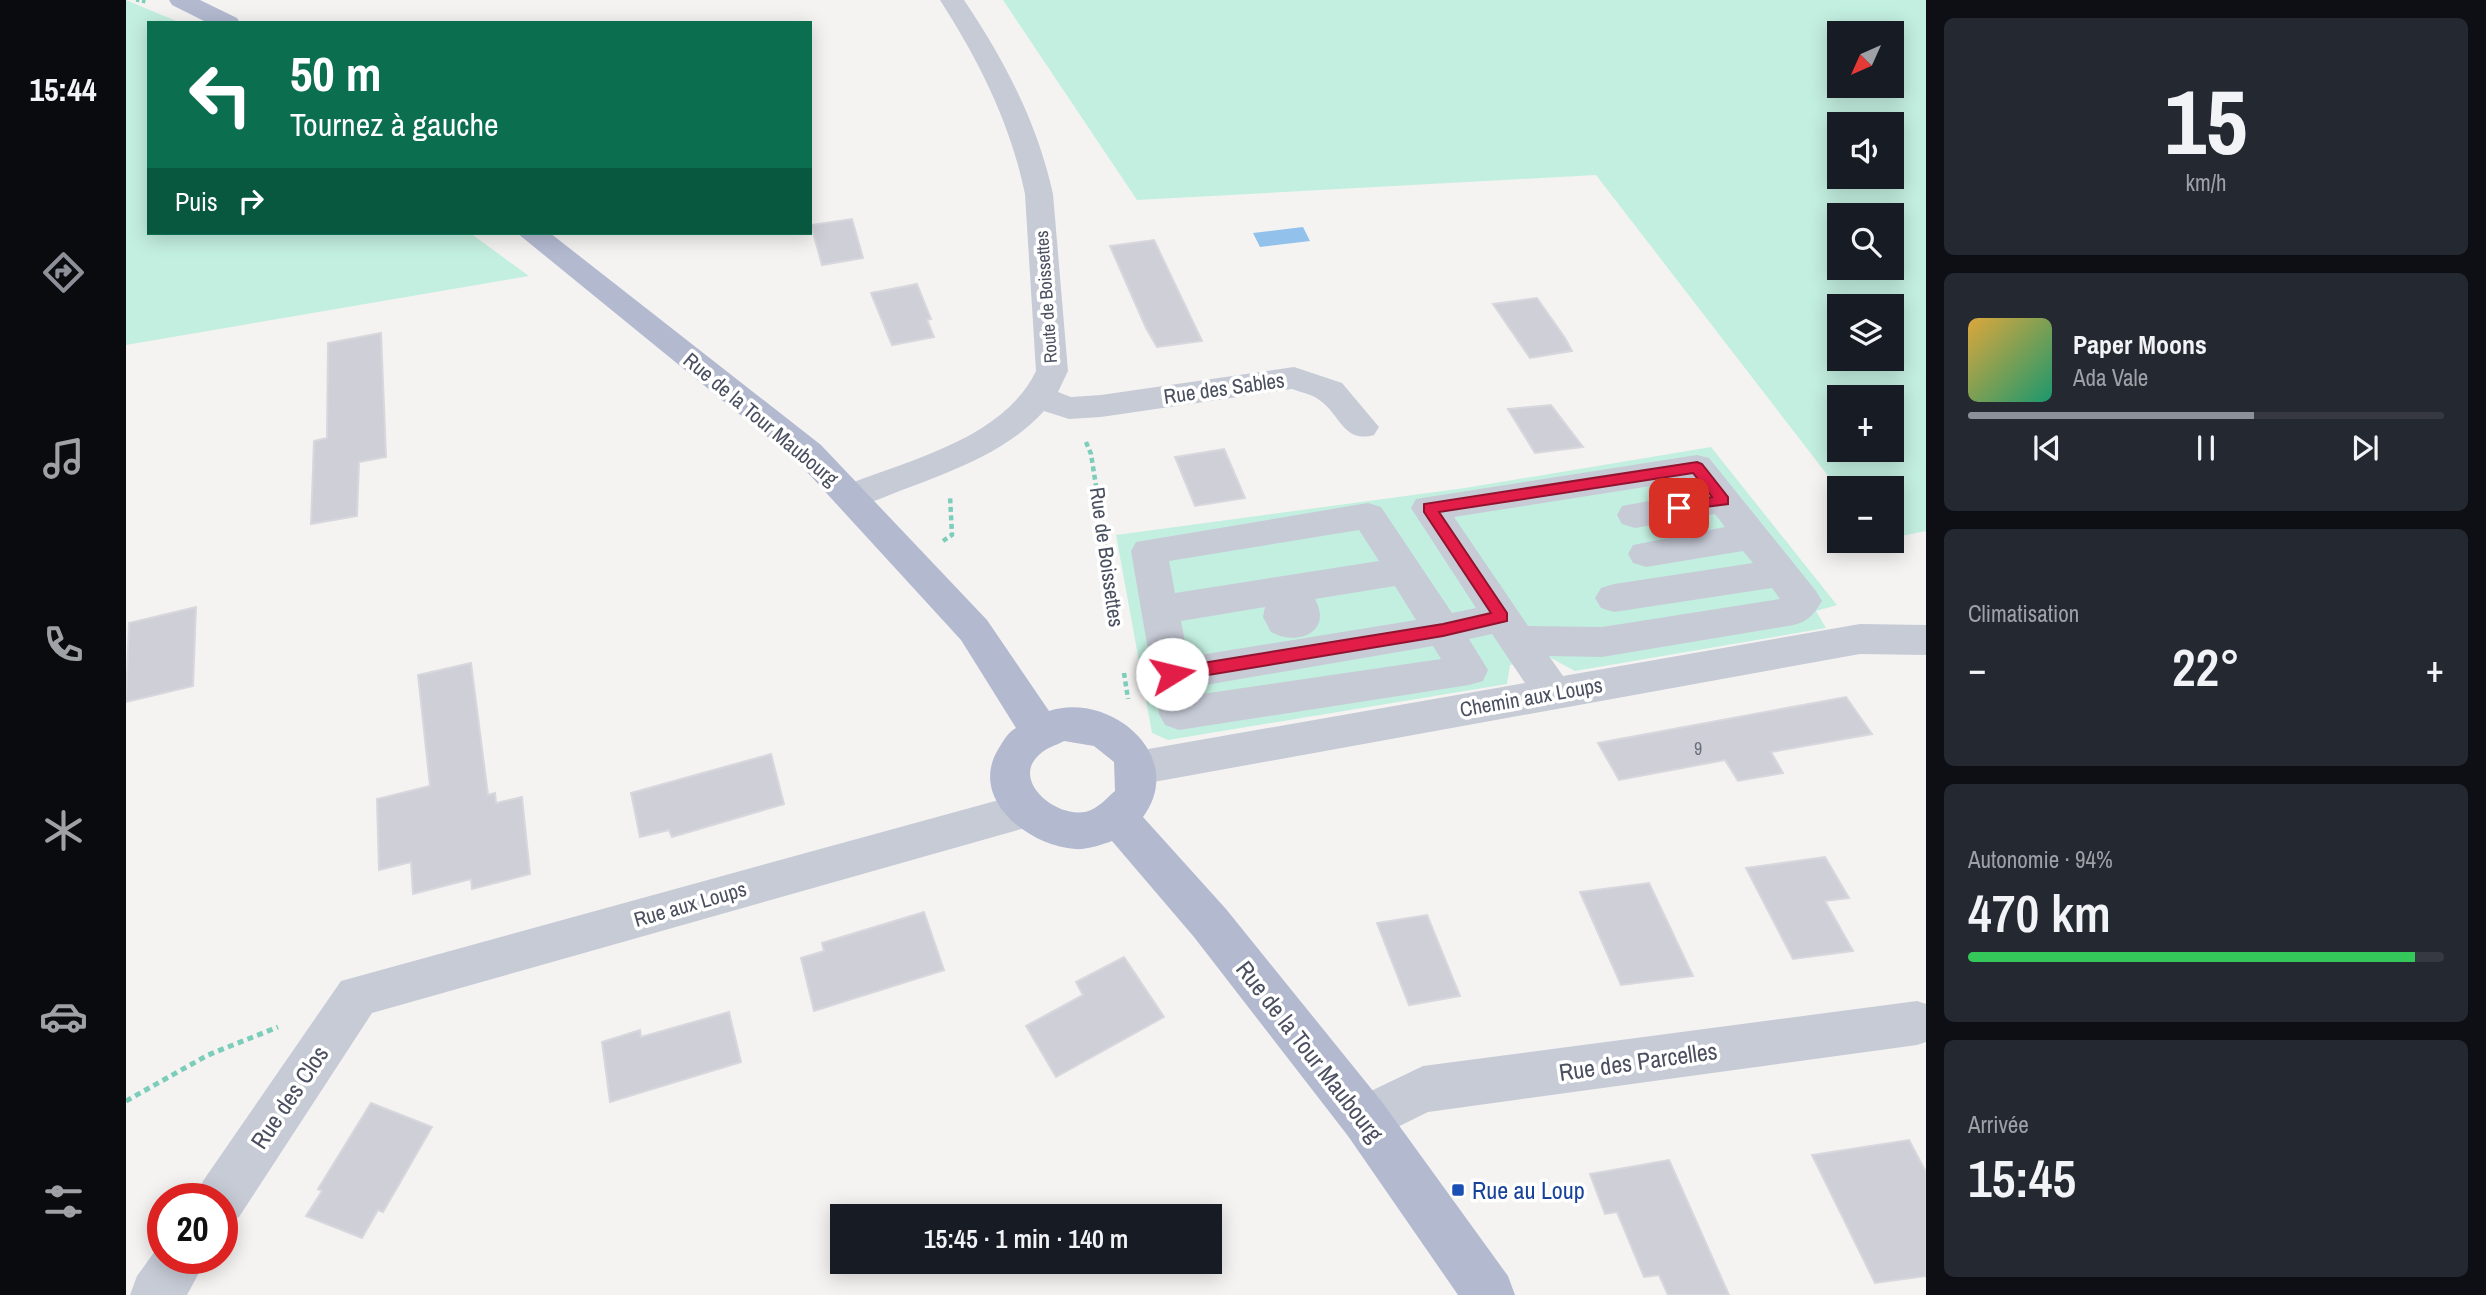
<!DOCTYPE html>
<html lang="fr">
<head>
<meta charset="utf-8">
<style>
	body { margin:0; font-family:"Archivo Narrow",sans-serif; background:#242831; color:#f1f3f6; height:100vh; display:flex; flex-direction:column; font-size:26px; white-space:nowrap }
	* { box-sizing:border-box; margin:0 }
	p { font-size:23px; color:#9ea1a6 }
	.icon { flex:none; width:38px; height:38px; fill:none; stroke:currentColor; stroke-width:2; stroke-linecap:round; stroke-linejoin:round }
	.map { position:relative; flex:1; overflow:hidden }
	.panel { display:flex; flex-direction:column; gap:18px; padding:18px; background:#0d0f14; width:560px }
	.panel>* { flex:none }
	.top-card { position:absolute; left:21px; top:21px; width:665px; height:214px; border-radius:0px; box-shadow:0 4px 18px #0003; background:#0b6e4f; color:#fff; overflow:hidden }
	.needle { width:46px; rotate:225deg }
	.buttons { position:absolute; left:1701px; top:21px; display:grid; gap:14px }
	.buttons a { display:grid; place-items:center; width:77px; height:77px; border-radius:0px; background:#171b24; box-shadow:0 4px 18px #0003; font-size:35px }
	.speed { position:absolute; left:21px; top:1183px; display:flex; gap:14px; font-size:35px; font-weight:700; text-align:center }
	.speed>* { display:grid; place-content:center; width:91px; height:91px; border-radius:50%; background:#171b24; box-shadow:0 4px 18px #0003; line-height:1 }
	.speed .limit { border:10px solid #d22; background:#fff; color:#111 }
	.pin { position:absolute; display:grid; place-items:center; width:60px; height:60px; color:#fff; margin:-30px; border-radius:14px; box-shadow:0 4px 10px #0006 }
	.me { position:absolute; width:77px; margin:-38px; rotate:81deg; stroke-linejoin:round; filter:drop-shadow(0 0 5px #0008) }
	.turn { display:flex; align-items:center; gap:24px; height:147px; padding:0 28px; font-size:32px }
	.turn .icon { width:91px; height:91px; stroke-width:2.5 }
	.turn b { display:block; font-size:49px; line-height:60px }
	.then { display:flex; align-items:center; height:66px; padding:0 28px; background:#0003; gap:14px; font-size:26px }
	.big { font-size:52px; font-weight:600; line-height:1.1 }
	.panel .card { flex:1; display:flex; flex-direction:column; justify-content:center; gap:10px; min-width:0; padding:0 24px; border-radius:10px; background:#242831 }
	.panel .dial { align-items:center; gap:0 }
	.dial b { font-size:91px; line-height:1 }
	.song { display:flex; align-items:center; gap:21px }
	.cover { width:84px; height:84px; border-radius:10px; background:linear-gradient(135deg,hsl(40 70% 55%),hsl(160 70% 35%)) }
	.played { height:7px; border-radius:4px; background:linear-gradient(90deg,#8c9099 60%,#363941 60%) }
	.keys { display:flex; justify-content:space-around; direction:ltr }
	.heat { display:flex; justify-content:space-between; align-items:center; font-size:38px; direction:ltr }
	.charge { height:10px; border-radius:5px; background:linear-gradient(90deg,#34c759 94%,#363941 0) }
	.trip { position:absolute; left:704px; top:1204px; width:392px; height:70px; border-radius:0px; background:#171b24; box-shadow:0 4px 18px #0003; font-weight:600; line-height:70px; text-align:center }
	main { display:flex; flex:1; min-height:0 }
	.tabs { display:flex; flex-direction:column; width:126px; justify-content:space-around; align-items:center; background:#090b0e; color:#9ea1a6 }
	.tabs .icon { width:49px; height:49px }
	.tabs .on { color:#8c9099 }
	.tabs b { font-size:32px; color:#f1f3f6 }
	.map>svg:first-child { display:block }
</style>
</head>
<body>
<main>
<nav class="tabs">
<b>15:44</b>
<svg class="icon on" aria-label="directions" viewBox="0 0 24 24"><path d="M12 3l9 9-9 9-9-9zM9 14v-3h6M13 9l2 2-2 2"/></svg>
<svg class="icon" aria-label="music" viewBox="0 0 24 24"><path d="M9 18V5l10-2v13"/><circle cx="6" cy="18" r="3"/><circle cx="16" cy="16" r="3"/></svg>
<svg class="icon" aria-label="phone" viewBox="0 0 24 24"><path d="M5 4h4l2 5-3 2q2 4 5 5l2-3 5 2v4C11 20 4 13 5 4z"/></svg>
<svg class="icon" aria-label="climate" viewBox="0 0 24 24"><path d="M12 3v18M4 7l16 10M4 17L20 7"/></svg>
<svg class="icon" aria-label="car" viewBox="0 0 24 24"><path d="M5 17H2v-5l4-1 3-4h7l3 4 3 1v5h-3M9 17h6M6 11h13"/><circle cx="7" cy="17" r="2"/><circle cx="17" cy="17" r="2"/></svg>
<svg class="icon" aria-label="filters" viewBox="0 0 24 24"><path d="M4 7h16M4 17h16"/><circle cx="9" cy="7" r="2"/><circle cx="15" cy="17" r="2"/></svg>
</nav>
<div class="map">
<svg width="1800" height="1295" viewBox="0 0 1800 1295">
	<rect width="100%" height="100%" fill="#f4f3f2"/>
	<!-- green -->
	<path fill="#c3efe0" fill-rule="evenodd" d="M0,0L55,23H23V233H344L403,276L0,345Z
		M877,0H1800V531L1766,538V488L1713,490L1470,175L1011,200ZM1713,33H1766V86H1713ZM1713,124H1766V177H1713ZM1713,215H1766V268H1713ZM1713,306H1766V359H1713ZM1713,397H1766V450H1713Z
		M1585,447L1711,605L1690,611L1700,628L1449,671L1423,657L1384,665L1381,684L1042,740L1026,733L990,535L1339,488Z"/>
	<!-- water -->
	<path fill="#92c1eb" d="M1177,227L1184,241L1134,247L1127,233Z"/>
	<!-- building -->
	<path fill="#cfd0d7" stroke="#d7d7dd" stroke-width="2" d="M726,219L737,258L696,265L685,225Z
		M1028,240L1076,341L1031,347L1020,328L984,246Z
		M791,284L805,319L801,320L808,337L766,345L745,293Z
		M1411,298L1439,338L1446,351L1404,358L1367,304Z
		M255,333L260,457L233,462L231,516L185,524L188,441L201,438L202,343Z
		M1425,405L1457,447L1409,453L1382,409Z
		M1098,449L1119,498L1069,506L1049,457Z
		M70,607L67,686L0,702L3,623Z
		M345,663L362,795L369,793L370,803L396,797L404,874L346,889L345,879L287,894L285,862L253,870L251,799L304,786L292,675Z
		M1720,697L1746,734L1645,752L1657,773L1612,781L1599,760L1493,780L1472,743Z
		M645,754L658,804L546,837L543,830L514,837L505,793Z
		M1699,857L1723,898L1699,901L1727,951L1667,959L1620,868Z
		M1523,883L1567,976L1495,985L1454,892Z
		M798,912L818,970L688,1011L675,958L698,951L696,943Z
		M1301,915L1334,996L1283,1005L1251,923Z
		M998,957L1038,1017L930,1077L900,1026L957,995L950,982Z
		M603,1012L615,1062L484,1102L476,1042L514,1030L515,1037Z
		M245,1103L306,1127L257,1212L252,1210L236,1238L180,1216L196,1191L192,1189Z
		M1783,1140L1800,1172V1276L1749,1283L1686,1155Z
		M1543,1160L1603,1295H1542L1533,1275L1518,1277L1491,1212L1479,1214L1464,1174Z"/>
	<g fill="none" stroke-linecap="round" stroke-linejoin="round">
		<!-- path-far2 -->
		<path stroke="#7ccdba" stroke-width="3.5" stroke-dasharray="3.5 2.5" stroke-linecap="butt" d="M10,0L21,2"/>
		<!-- path-far1 -->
		<path stroke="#7ccdba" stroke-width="4.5" stroke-dasharray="5 3.5" stroke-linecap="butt" d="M960,442L965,454L980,550
			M817,541L826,535L824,496
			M998,673L1002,699"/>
		<!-- path -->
		<path stroke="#7ccdba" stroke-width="5" stroke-dasharray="6 4.5" stroke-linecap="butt" d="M0,1101L82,1055L152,1027"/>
		<!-- minor -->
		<path fill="#c7cbd6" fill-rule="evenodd" d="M814,0H838C879,61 911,122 927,194L942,371L932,392L945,397L975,395L1168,367L1216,383L1253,427L1248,435C1217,444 1214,413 1192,399C1185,394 1174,392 1166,389L975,417L943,419L918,411C872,462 798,479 737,506L725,510L713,506L707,497L713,488C779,460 876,441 910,371L899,194C884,122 853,61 814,0Z
			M1571,455L1583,458L1690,591L1696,601C1688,614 1683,621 1668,625L1476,657L1423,656L1437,676L1734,624L1800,625V655L1734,654L1011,785L996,780L990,768L996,756L1011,751L1399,683L1366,634L1343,639L1362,670L1357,681L1343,685L1053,730L1039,725L1033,714L1005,551L1010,542L1242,503L1255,507L1326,613L1350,608L1285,508L1290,499ZM1563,480L1571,492L1496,506L1491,515L1496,524L1509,528L1589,514L1599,527L1507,545L1502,554L1507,563L1520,567L1617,551L1627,563L1488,584L1475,588L1469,598L1475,608L1488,612L1646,588L1654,599L1476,627L1402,626L1328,517ZM1233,530L1253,561L1049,593L1043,561ZM1269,586L1290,620L1062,657L1055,621L1139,607L1137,617L1145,632C1172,647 1207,632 1189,599ZM1307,646L1315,659L1069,695L1068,687Z
			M898,793L913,798L919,811L913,824L246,1013L113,1217L96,1224V1199H70L77,1181L215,981Z
			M1791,1001L1800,1004V1042L1791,1045L1302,1112L1239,1143L1222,1136L1215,1119L1222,1102L1297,1066Z
			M37,1240V1258H81L61,1295H4L11,1276Z"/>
		<!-- major -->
		<path fill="#b3bad0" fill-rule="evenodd" d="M43,0H74L111,18L114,23H82L46,5Z
			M391,233H424L695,445L861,620L923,711C984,691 1062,756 1017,817L1100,909L1256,1102L1382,1276L1389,1295H1332L1222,1136L1068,937L986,841C975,845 960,850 949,849C902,846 841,798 873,748C878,740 882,732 890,728L835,640L671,461ZM938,741L968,746L988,762L989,791C982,797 975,805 967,809C938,825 881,782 914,754C920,748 931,745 938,741Z"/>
	</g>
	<!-- route -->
	<path fill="#e11d48" stroke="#92132f" stroke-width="2" d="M1571,462L1576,464L1602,497V504L1548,511V504L1586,497L1567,473L1313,512L1381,613V621L1317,636L1046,681L1038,674L1046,668L1317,624L1365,613L1298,512V504Z"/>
	<!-- markers -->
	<rect fill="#1a4fb4" stroke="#fff" stroke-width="2.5" x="1325" y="1183" width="14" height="14" rx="3.5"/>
	<g text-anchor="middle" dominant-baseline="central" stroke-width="7" stroke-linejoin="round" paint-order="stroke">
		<!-- far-street labels -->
		<g font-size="18" fill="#4a5060" stroke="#fff">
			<text transform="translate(920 297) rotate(-94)">Route de Boissettes</text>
		</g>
		<!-- number labels -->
		<g font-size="18" fill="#6b707e">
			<text x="1572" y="748">9</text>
		</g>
		<!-- street labels -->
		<g font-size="21" fill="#4a5060" stroke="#fff">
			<text transform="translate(1098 388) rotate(-8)">Rue des Sables</text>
			<text transform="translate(635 419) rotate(40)">Rue de la Tour Maubourg</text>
			<text transform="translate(981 557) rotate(82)">Rue de Boissettes</text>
			<text transform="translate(1405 697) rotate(-10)">Chemin aux Loups</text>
			<text transform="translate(564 904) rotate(-16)">Rue aux Loups</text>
		</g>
		<!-- near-street labels -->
		<g font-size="24" fill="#4a5060" stroke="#fff">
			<text transform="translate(1184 1051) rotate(52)">Rue de la Tour Maubourg</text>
			<text transform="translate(1512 1061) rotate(-8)">Rue des Parcelles</text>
			<text transform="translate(163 1097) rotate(-56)">Rue des Clos</text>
		</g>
		<!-- near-transit labels -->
		<g font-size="24" fill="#164399" stroke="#fff" text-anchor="start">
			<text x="1346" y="1190">Rue au Loup</text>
		</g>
	</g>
</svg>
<div class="buttons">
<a><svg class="needle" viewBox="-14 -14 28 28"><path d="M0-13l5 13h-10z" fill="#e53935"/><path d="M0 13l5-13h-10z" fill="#9ea1a6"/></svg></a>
<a><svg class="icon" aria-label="sound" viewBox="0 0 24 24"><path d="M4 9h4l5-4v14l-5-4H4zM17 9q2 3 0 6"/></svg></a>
<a><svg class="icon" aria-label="search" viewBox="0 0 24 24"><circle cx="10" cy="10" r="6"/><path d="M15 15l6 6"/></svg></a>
<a><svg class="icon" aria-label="layers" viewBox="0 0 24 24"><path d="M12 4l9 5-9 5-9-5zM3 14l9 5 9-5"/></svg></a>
<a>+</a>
<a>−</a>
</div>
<div class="speed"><div class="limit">20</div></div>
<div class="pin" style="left:1553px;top:508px;background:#d93025"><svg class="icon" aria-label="arrive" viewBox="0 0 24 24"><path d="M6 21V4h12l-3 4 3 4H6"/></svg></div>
<svg class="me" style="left:1046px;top:674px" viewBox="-20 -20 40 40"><circle r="19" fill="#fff"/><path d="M0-13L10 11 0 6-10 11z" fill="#e11d48"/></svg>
<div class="trip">15:45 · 1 min · 140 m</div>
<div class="top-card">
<div class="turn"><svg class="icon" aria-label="left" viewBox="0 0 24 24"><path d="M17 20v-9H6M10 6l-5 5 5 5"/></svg><div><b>50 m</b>Tournez à gauche</div></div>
<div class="then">Puis<svg class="icon" aria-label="right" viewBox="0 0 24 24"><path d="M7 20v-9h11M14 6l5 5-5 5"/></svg></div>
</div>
</div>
<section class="panel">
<div class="card dial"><b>15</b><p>km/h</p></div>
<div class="card">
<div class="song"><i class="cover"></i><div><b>Paper Moons</b><p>Ada Vale</p></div></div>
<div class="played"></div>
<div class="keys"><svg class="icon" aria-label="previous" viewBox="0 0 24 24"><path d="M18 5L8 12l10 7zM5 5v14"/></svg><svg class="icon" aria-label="pause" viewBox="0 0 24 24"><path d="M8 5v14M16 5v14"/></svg><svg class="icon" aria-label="next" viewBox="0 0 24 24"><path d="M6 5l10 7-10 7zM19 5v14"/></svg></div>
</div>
<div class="card"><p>Climatisation</p>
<div class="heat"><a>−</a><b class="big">22°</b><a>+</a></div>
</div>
<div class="card"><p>Autonomie · 94%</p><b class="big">470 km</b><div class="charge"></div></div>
<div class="card"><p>Arrivée</p><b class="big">15:45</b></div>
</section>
</main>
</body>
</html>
